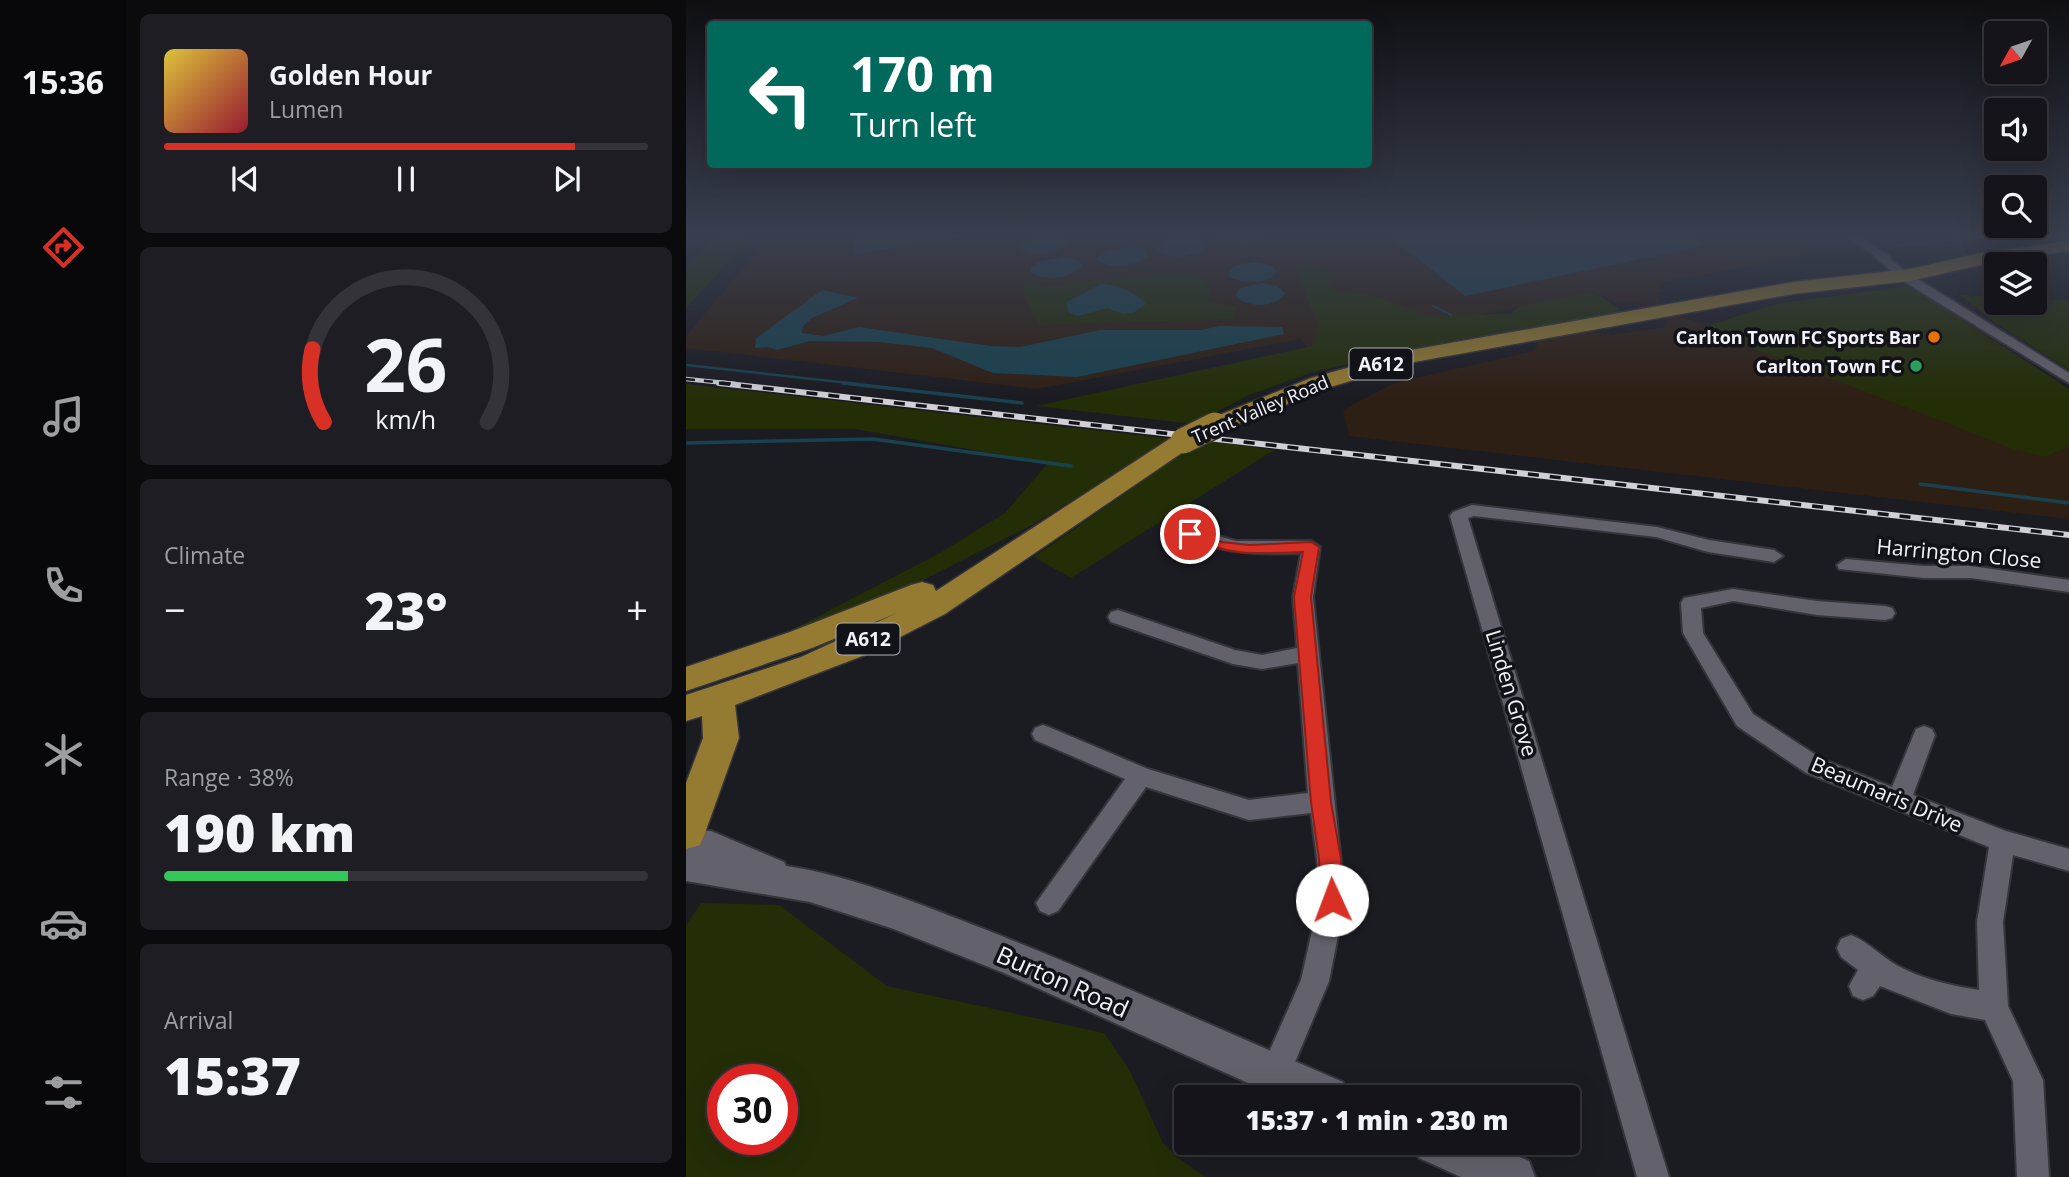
<!DOCTYPE html>
<html lang="en">
<head>
<meta charset="utf-8">
<style>
	body { margin:0; font-family:"Open Sans",sans-serif; background:#1d1d23; color:#f1f3f6; height:100vh; display:flex; flex-direction:column; font-size:26px; white-space:nowrap }
	* { box-sizing:border-box; margin:0 }
	p { font-size:23px; color:#9d9ea2 }
	.icon { flex:none; width:38px; height:38px; fill:none; stroke:currentColor; stroke-width:2; stroke-linecap:round; stroke-linejoin:round }
	.map { position:relative; flex:1; overflow:hidden }
	.side { display:flex; flex-direction:column; gap:14px; padding:14px; background:#0b0b0e; width:560px }
	.side>* { flex:none }
	.banner { position:absolute; left:21px; top:21px; width:665px; height:147px; border-radius:7px; box-shadow:0 7px 28px #0002,0 0 0 2px #333339; background:#00695c; color:#fff; overflow:hidden }
	.needle { width:46px; rotate:230deg }
	.buttons { position:absolute; left:1298px; top:21px; display:grid; gap:14px }
	.buttons a { display:grid; place-items:center; width:63px; height:63px; border-radius:7px; background:#14141a; box-shadow:0 7px 28px #0002,0 0 0 2px #333339; font-size:35px }
	.speed { position:absolute; left:21px; top:1064px; display:flex; gap:14px; font-size:35px; font-weight:700; text-align:center }
	.speed>* { display:grid; place-content:center; width:91px; height:91px; border-radius:50%; background:#14141a; box-shadow:0 7px 28px #0002,0 0 0 2px #333339; line-height:1 }
	.speed .limit { border:10px solid #d22; background:#fff; color:#111 }
	.pin { position:absolute; display:grid; place-items:center; width:60px; height:60px; color:#fff; margin:-30px; border:4px solid #fff; border-radius:50%; box-shadow:0 2px 7px #0007 }
	.me { position:absolute; width:77px; margin:-38px; rotate:358deg; stroke-linejoin:round; filter:drop-shadow(0 0 5px #0008) }
	.turn { display:flex; align-items:center; gap:24px; height:147px; padding:0 28px; font-size:32px }
	.turn .icon { width:91px; height:91px; stroke-width:2.5 }
	.turn b { display:block; font-size:49px; line-height:60px }
	.big { font-size:52px; font-weight:800; line-height:1.1 }
	.side .card { flex:1; display:flex; flex-direction:column; justify-content:center; gap:10px; min-width:0; padding:0 24px; border-radius:10px; background:#1d1d23 }
	.side .dial { align-items:center; gap:0 }
	.dial svg { height:182px; overflow:visible; fill:none; stroke:#333339; stroke-width:7; stroke-linecap:round; text-anchor:middle }
	.dial text { fill:#f1f3f6; stroke:none }
	.song { display:flex; align-items:center; gap:21px }
	.cover { width:84px; height:84px; border-radius:10px; background:linear-gradient(135deg,hsl(50 70% 55%),hsl(350 70% 35%)) }
	.played { height:7px; border-radius:4px; background:linear-gradient(90deg,#d93025 85%,#333339 85%) }
	.keys { display:flex; justify-content:space-around; direction:ltr }
	.heat { display:flex; justify-content:space-between; align-items:center; font-size:38px; direction:ltr }
	.charge { height:10px; border-radius:5px; background:linear-gradient(90deg,#34c759 38%,#333339 0) }
	.trip { position:absolute; left:488px; top:1085px; width:406px; height:70px; border-radius:7px; background:#14141a; box-shadow:0 7px 28px #0002,0 0 0 2px #333339; font-weight:800; line-height:70px; text-align:center }
	main { display:flex; flex:1; min-height:0 }
	.dock { display:flex; flex-direction:column; width:126px; justify-content:space-around; align-items:center; background:#08080a; color:#9d9ea2 }
	.dock .icon { width:49px; height:49px }
	.dock .current { color:#d93025 }
	.dock b { font-size:32px; color:#f1f3f6 }
	.map>svg:first-child { display:block }
</style>
</head>
<body>
<main>
<nav class="dock">
<b>15:36</b>
<svg class="icon current" aria-label="directions" viewBox="0 0 24 24"><path d="M12 3l9 9-9 9-9-9zM9 14v-3h6M13 9l2 2-2 2"/></svg>
<svg class="icon" aria-label="music" viewBox="0 0 24 24"><path d="M9 18V5l10-2v13"/><circle cx="6" cy="18" r="3"/><circle cx="16" cy="16" r="3"/></svg>
<svg class="icon" aria-label="phone" viewBox="0 0 24 24"><path d="M5 4h4l2 5-3 2q2 4 5 5l2-3 5 2v4C11 20 4 13 5 4z"/></svg>
<svg class="icon" aria-label="climate" viewBox="0 0 24 24"><path d="M12 3v18M4 7l16 10M4 17L20 7"/></svg>
<svg class="icon" aria-label="car" viewBox="0 0 24 24"><path d="M5 17H2v-5l4-1 3-4h7l3 4 3 1v5h-3M9 17h6M6 11h13"/><circle cx="7" cy="17" r="2"/><circle cx="17" cy="17" r="2"/></svg>
<svg class="icon" aria-label="filters" viewBox="0 0 24 24"><path d="M4 7h16M4 17h16"/><circle cx="9" cy="7" r="2"/><circle cx="15" cy="17" r="2"/></svg>
</nav>
<section class="side">
<div class="card">
<div class="song"><i class="cover"></i><div><b>Golden Hour</b><p>Lumen</p></div></div>
<div class="played"></div>
<div class="keys"><svg class="icon" aria-label="previous" viewBox="0 0 24 24"><path d="M18 5L8 12l10 7zM5 5v14"/></svg><svg class="icon" aria-label="pause" viewBox="0 0 24 24"><path d="M8 5v14M16 5v14"/></svg><svg class="icon" aria-label="next" viewBox="0 0 24 24"><path d="M6 5l10 7-10 7zM19 5v14"/></svg></div>
</div>
<div class="card dial"><svg viewBox="0 0 100 80">
<path d="M14 69A42 42 0 1 1 86 69"/>
<path d="M14 69A42 42 0 0 1 9 37" stroke="#d93025"/>
<text x="50" y="56" font-size="32" font-weight="700">26</text>
<text x="50" y="72" font-size="11">km/h</text>
</svg></div>
<div class="card"><p>Climate</p>
<div class="heat"><a>−</a><b class="big">23°</b><a>+</a></div>
</div>
<div class="card"><p>Range · 38%</p><b class="big">190 km</b><div class="charge"></div></div>
<div class="card"><p>Arrival</p><b class="big">15:37</b></div>
</section>
<div class="map">
<svg width="1383" height="1177" viewBox="0 0 1383 1177">
	<rect width="100%" height="100%" fill="#1b1b22"/>
	<!-- industrial -->
	<path fill="#2e1f14" d="M86,234H1102L1127,254L977,282L972,288L977,291L971,292L973,304L962,305L940,302L930,303L919,296L901,293L622,349L615,339L352,389L0,348V336Z
		M992,316L1023,325L1051,342L1360,457L1383,446V519L663,436L657,410L708,383L848,351L853,340L900,331L926,335L980,327L981,318Z"/>
	<!-- green -->
	<path fill="#232e07" fill-rule="evenodd" d="M31,234H68L0,308V267Z
		M618,263L651,269L654,275L641,282L650,291L682,294L741,315L825,314L833,306L901,293L914,296L937,312L766,341L627,372L563,395L508,424L350,406L626,346L632,324L610,272Z
		M467,273L514,274L524,289L522,301L551,307L547,319L354,325L343,308L335,284L346,283L356,287Z
		M1224,286L1383,389V446L1360,457L1330,450L1051,342L1023,325L1094,303Z
		M1274,295L1311,297V303H1349V299L1383,300V370L1308,322Z
		M0,384L486,439L346,525L233,582L96,635L254,553L319,513L362,463L169,429H0Z
		M525,441L588,450L385,578L348,557L487,460Z
		M15,903L93,905L201,986L418,1033L444,1071L477,1143L492,1158L520,1177H0V925ZM37,1080H96V1139H37Z"/>
	<!-- water -->
	<path fill="#194250" d="M166,234H299L169,254Z
		M370,234L381,238L382,244C370,253 344,258 332,246L345,237Z
		M532,234H580C572,249 542,249 531,237Z
		M700,234H999L1021,245L779,296Z
		M506,237L521,244L518,250C504,257 481,261 470,248L482,239Z
		M447,247L459,250L461,256C449,267 424,271 411,259L421,250Z
		M380,257L393,260L396,266C384,279 359,282 345,272V267L356,261Z
		M569,262L587,266L591,272C580,285 558,284 543,277L542,273L548,266Z
		M576,283L591,286L599,294C588,307 565,308 551,298L550,294L555,288Z
		M415,284C433,285 448,291 460,304L447,313L437,314L422,308L392,316L382,312L381,302Z
		M136,290L172,298L126,318L117,326L116,333L137,336L173,327L304,346L334,347L414,330H515L534,326L596,327L598,334L391,377L307,373L246,348L194,342L124,341L91,350L82,347L69,348L70,338Z"/>
	<g fill="none" stroke-linecap="round" stroke-linejoin="round">
		<!-- stream-far1 -->
		<path stroke="#194250" stroke-width="2.5" d="M1214,246L1318,234
			M747,306L765,315
			M0,365L172,384"/>
		<!-- stream -->
		<path stroke="#194250" stroke-width="3.5" d="M157,383L336,403
			M0,443L187,439L385,466
			M1234,484L1383,503"/>
		<defs>
			<path id="street" d="M1157,234H1170L1204,256L1205,260L1222,273L1383,373V383L1214,279L1185,253Z
				M786,505L971,527L1023,540L1088,550L1097,556L1088,562L1022,552L970,537L788,516L782,518L983,1177H951L764,516L767,512Z
				M504,528L550,541H625L634,547L627,597L659,900L643,981L599,1086L588,1090L577,1086L573,1075L615,980L633,900L631,859L625,813L563,820L460,787L372,911L363,915L354,911L350,903L439,779L349,740L346,734L349,728L357,725L365,728L462,769L563,800L622,793L612,663L576,669L547,664L425,622L422,617L425,612L432,610L549,650L576,655L611,648L607,597L615,553C573,555 537,553 498,538L495,534Z
				M1160,559L1238,566H1285L1383,580V592L1285,578H1238L1153,569L1151,565Z
				M1047,589L1131,601L1199,606L1206,608L1209,613L1206,618L1199,620L1131,615L1047,601L1015,608L1017,633L1067,714L1136,759L1206,787L1230,729L1238,726L1246,729L1249,735L1227,795L1320,831L1383,849V871L1327,855L1317,922L1322,1006L1357,1080L1363,1177H1331L1327,1081L1299,1020L1265,1014L1194,986L1187,996L1177,1000L1167,996L1163,986L1172,970L1155,957L1151,948L1155,939L1165,935C1183,942 1195,957 1212,966C1236,979 1266,986 1293,990L1291,922L1303,847L1120,773L1051,726L997,633L995,603L998,598Z"/>
			<path id="secondary" d="M0,830L25,831L98,862L100,866C168,876 235,905 298,929C419,977 537,1031 657,1082L663,1097H593L318,973L205,928L124,902L0,881Z
				M726,1143H799L843,1161L849,1177H775L733,1158Z"/>
			<path id="primary" d="M1383,241V251L1312,261L1224,281L1107,294L728,362L641,388L537,430H521L517,425L521,420L625,378L725,350L1107,282L1224,269L1295,253Z
				M497,434L506,436L509,441L506,446L259,614L179,655L49,705L53,738L19,833L14,845L0,849V783L17,738L16,716L0,721V695L115,657L211,613L126,648L0,691V667L104,632L225,585L236,582L247,585L250,591L488,436Z"/>
		</defs>
		<!-- street casing -->
		<use href="#street" stroke="#35353b" stroke-width="4"/>
		<!-- secondary casing -->
		<use href="#secondary" stroke="#35353b" stroke-width="4"/>
		<!-- primary casing -->
		<use href="#primary" stroke="#35353b" stroke-width="3"/>
		<!-- street -->
		<use href="#street" fill="#63626c" fill-rule="evenodd"/>
		<!-- secondary -->
		<use href="#secondary" fill="#63626c" fill-rule="evenodd"/>
		<!-- primary -->
		<use href="#primary" fill="#947b31" fill-rule="evenodd"/>
		<defs>
			<path id="rail-far1" d="M0,379L49,384"/>
			<path id="rail" d="M33,383L1383,535"/>
		</defs>
		<!-- rail-far1 casing -->
		<use href="#rail-far1" stroke="#d1d0d7" stroke-width="4.5"/>
		<!-- rail casing -->
		<use href="#rail" stroke="#d1d0d7" stroke-width="6"/>
		<!-- rail-far1 -->
		<use href="#rail-far1" stroke="#121219" stroke-width="2.5" stroke-dasharray="9" stroke-linecap="butt"/>
		<!-- rail -->
		<use href="#rail" stroke="#121219" stroke-width="3.5" stroke-dasharray="11" stroke-linecap="butt"/>
		<defs>
			<path id="primary-bridge" d="M497,441L529,425"/>
		</defs>
		<!-- primary-bridge casing -->
		<use href="#primary-bridge" stroke="#35353b" stroke-width="28" stroke-linecap="butt"/>
		<!-- primary-bridge -->
		<use href="#primary-bridge" stroke="#947b31" stroke-width="25"/>
	</g>
	<!-- sky -->
	<linearGradient id="sky" x2="0" y2="1"><stop stop-color="#0f0f13"/><stop offset="0.59" stop-color="#393f4f"/><stop offset="1" stop-color="#393f4f" stop-opacity="0"/></linearGradient>
	<rect width="1383" height="399" fill="url(#sky)"/>
	<!-- route -->
	<path fill="#d93025" stroke="#8d1f18" stroke-width="2" d="M504,529L536,542L563,545L625,542L633,547L625,597L645,802L655,859L657,900L653,907L646,910L638,907L635,900L633,859L625,802L608,597L617,552C569,554 544,556 499,537L497,534Z"/>
	<!-- markers -->
	<circle fill="#e8710a" stroke="#121219" stroke-width="2.5" cx="1248" cy="337" r="7"/>
	<circle fill="#2e9e5b" stroke="#121219" stroke-width="2.5" cx="1230" cy="366" r="7"/>
	<g text-anchor="middle" dominant-baseline="central" stroke-width="7" stroke-linejoin="round" paint-order="stroke">
		<!-- far-poi labels -->
		<g font-size="18" font-weight="bold" fill="#f3f2f8" stroke="#121219" text-anchor="end">
			<text x="1234" y="337">Carlton Town FC Sports Bar</text>
			<text x="1216" y="366">Carlton Town FC</text>
		</g>
		<!-- far-street labels -->
		<g font-size="18" fill="#f3f2f8" stroke="#121219">
			<text transform="translate(574 409) rotate(-23)">Trent Valley Road</text>
		</g>
		<!-- shield labels -->
		<g fill="#121219" stroke="#b0afb5" stroke-width="2">
			<rect x="663.5" y="348.5" width="63" height="31" rx="5"/>
			<rect x="150.5" y="623.5" width="63" height="31" rx="5"/>
		</g>
		<g font-size="19" font-weight="bold" fill="#f3f2f8">
			<text x="695" y="364">A612</text>
			<text x="182" y="639">A612</text>
		</g>
		<!-- street labels -->
		<g font-size="21" fill="#f3f2f8" stroke="#121219">
			<text transform="translate(1273 553) rotate(5)">Harrington Close</text>
			<text transform="translate(826 693) rotate(73)">Linden Grove</text>
			<text transform="translate(1201 794) rotate(23)">Beaumaris Drive</text>
		</g>
		<!-- near-street labels -->
		<g font-size="24" fill="#f3f2f8" stroke="#121219">
			<text transform="translate(377 981) rotate(24)">Burton Road</text>
		</g>
	</g>
</svg>
<div class="buttons">
<a><svg class="needle" viewBox="-14 -14 28 28"><path d="M0-13l5 13h-10z" fill="#e53935"/><path d="M0 13l5-13h-10z" fill="#9d9ea2"/></svg></a>
<a><svg class="icon" aria-label="sound" viewBox="0 0 24 24"><path d="M4 9h4l5-4v14l-5-4H4zM17 9q2 3 0 6"/></svg></a>
<a><svg class="icon" aria-label="search" viewBox="0 0 24 24"><circle cx="10" cy="10" r="6"/><path d="M15 15l6 6"/></svg></a>
<a><svg class="icon" aria-label="layers" viewBox="0 0 24 24"><path d="M12 4l9 5-9 5-9-5zM3 14l9 5 9-5"/></svg></a>
</div>
<div class="speed"><div class="limit">30</div></div>
<div class="pin" style="left:504px;top:534px;background:#d93025"><svg class="icon" aria-label="arrive" viewBox="0 0 24 24"><path d="M6 21V4h12l-3 4 3 4H6"/></svg></div>
<svg class="me" style="left:646px;top:900px" viewBox="-20 -20 40 40"><circle r="19" fill="#fff"/><path d="M0-13L10 11 0 6-10 11z" fill="#d93025"/></svg>
<div class="trip">15:37 · 1 min · 230 m</div>
<div class="banner">
<div class="turn"><svg class="icon" aria-label="left" viewBox="0 0 24 24"><path d="M17 20v-9H6M10 6l-5 5 5 5"/></svg><div><b>170 m</b>Turn left</div></div>
</div>
</div>
</main>
</body>
</html>
